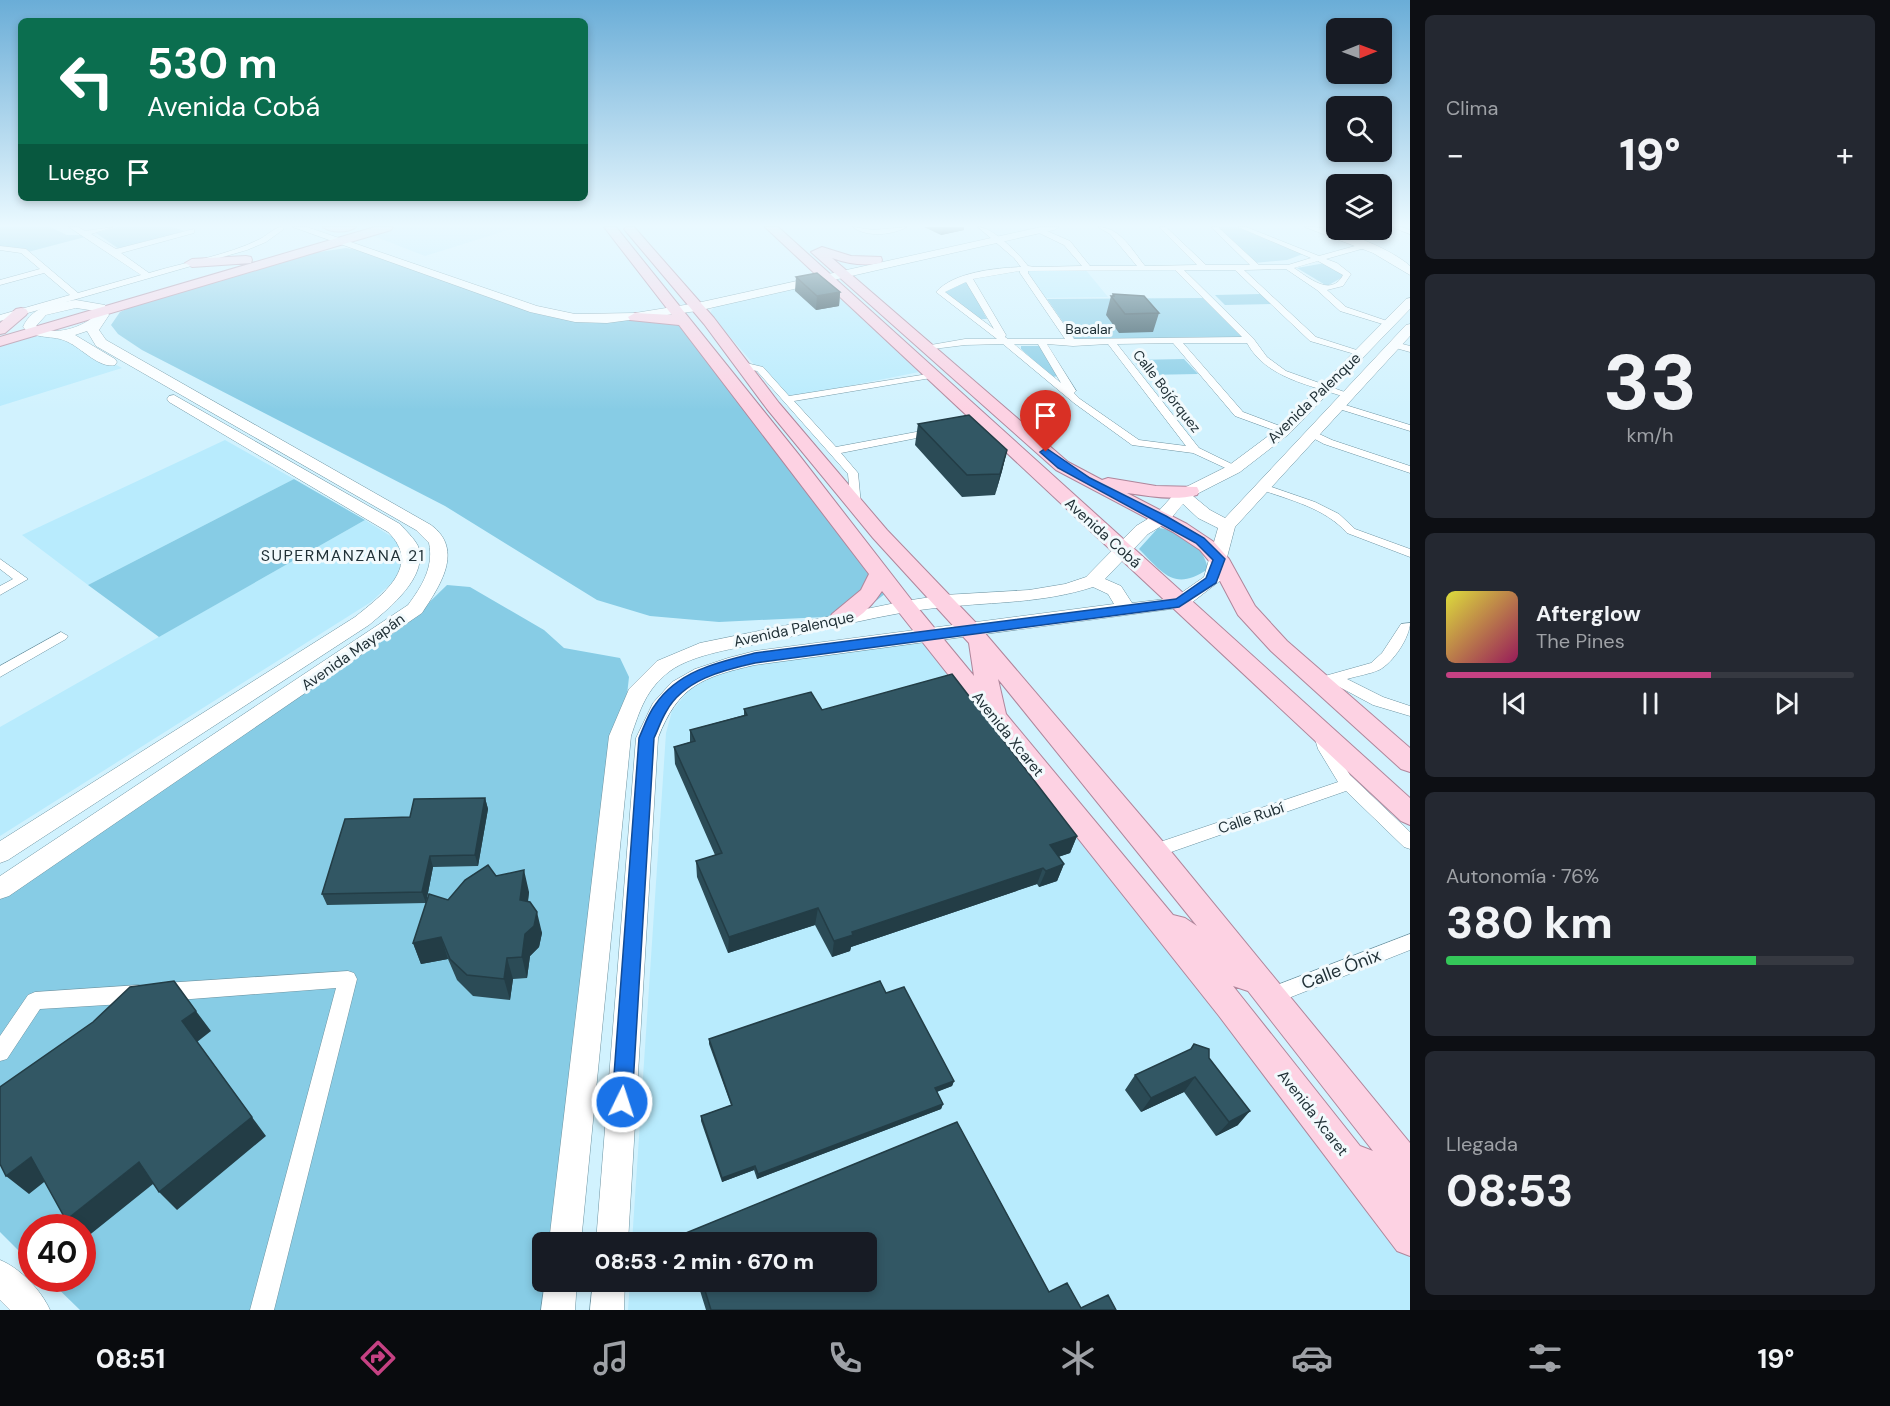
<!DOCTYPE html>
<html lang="es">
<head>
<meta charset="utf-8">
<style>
	body { margin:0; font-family:"DM Sans",sans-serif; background:#242831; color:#f1f3f6; height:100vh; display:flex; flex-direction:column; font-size:22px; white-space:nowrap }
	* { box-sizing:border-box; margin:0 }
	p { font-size:20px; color:#9ea1a6 }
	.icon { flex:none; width:33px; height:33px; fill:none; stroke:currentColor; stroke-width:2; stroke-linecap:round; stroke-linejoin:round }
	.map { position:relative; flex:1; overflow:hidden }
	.side { display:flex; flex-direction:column; gap:15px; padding:15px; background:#0d0f14; width:480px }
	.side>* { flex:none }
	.hud { position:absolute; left:18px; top:18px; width:570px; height:183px; border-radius:9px; box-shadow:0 3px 9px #0003; background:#0b6e4f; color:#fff; overflow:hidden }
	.needle { width:39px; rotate:89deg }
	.buttons { position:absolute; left:1326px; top:18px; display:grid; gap:12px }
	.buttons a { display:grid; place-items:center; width:66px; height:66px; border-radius:9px; background:#171b24; box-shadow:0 3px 9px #0003; font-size:30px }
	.speed { position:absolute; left:18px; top:1214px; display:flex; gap:12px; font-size:30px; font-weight:700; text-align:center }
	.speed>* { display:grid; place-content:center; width:78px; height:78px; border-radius:50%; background:#171b24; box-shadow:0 3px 9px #0003; line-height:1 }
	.speed .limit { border:9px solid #d22; background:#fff; color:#111 }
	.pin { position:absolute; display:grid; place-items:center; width:51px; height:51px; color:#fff; margin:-62px -26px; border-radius:50% 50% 50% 0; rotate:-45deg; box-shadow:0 0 6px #0007 }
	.pin .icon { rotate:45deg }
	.me { position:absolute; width:66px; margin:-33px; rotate:4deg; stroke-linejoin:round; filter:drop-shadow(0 0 4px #0008) }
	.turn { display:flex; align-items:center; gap:21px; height:126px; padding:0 30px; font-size:27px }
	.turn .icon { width:78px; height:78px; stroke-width:2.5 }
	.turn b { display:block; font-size:42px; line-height:51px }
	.then { display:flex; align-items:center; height:57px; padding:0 30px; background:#0003; gap:12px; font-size:22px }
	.big { font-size:45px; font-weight:800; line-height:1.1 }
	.side .card { flex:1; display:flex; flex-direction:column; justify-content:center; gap:9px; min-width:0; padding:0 21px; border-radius:9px; background:#242831 }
	.side .dial { align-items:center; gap:0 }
	.dial b { font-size:78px; line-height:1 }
	.song { display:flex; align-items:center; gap:18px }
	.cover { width:72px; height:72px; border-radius:9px; background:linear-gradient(135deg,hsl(60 70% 55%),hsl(330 70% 35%)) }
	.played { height:6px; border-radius:3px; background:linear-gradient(90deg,#c64183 65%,#363941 65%) }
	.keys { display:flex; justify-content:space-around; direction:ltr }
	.heat { display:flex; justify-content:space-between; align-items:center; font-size:33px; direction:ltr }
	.charge { height:9px; border-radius:4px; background:linear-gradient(90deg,#34c759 76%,#363941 0) }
	.trip { position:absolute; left:532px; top:1232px; width:345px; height:60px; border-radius:9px; background:#171b24; box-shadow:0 3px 9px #0003; font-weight:800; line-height:60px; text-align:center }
	.dock { display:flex; height:96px; justify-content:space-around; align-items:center; background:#090b0e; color:#9ea1a6 }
	.dock .icon { width:42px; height:42px }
	.dock .on { color:#c64183 }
	.dock b { font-size:27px; color:#f1f3f6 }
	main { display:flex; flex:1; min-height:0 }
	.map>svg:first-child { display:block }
</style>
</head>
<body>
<main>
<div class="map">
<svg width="1410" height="1310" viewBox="0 0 1410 1310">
	<rect width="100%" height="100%" fill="#d1f2fe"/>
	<!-- built -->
	<path fill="#b8ebfd" d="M393,227H518L425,256L371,235Z
		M1085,269L1108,297L1043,298L1025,270Z
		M812,283H826L919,372L784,399L710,314L712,309L719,305Z
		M52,330L122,368L0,406V345Z
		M225,440L294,479L88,585L22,535Z
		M365,520L397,540L402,560L396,579L371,602L0,836V727Z
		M923,643L941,658L1410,1258V1310H628L630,1281H867V1242H632L666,733L672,711L688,691L713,673L750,662Z"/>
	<!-- green -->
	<path fill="#87cce5" d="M0,227H50L67,235H81L85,237L28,252L0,248Z
		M117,227H172L185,231L119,249L96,233Z
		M1217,227H1236L1303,254L1287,260L1254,263Z
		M346,248L358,250L544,315L569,319L674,318L886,593L872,604L845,616L719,622L650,616L597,600L445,506L142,350L118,334L111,325L120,312L140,303L299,255Z
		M1325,263L1342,272L1343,277L1327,286L1297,268Z
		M964,282L968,283L987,319H980L944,291Z
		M1260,294L1272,304L1225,305L1215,295Z
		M1203,298L1243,337L1076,341L1047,299Z
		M1021,346H1041L1059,376L1052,377L1021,349Z
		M1184,359L1198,374L1145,375L1133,360Z
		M294,479L365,520L159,637L88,585Z
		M1158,528C1181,530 1204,546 1208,569C1174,592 1163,573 1139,549Z
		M447,585L470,587L544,630L564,648L620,658L629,677L566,1242H543V1281H562L558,1310H80L47,1278H82V1227H32L31,1263L0,1232V895L387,638L410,621Z"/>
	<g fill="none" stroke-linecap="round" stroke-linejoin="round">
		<defs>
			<path id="street" d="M69,227H78L85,231L113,227L91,234L116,249L194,229V233L121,253L149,273C185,262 226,256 260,239C269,234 275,227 282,227L284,229L266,242L247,250L0,321V315L70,295L44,273L0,285V280L40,269L21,253L0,250V246L26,249L78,293L141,275Z
				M853,227L873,230L907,227C892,235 867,238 853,227Z
				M978,227C993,227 1019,254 1028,266L1035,267L1082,266L1064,245L1037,232V228H1040L1070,241L1090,266H1137L1110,234L1098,227C1120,227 1132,250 1145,266L1197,265L1159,227H1166L1206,265H1250L1211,227H1218L1259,265H1288L1311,258L1238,227H1246L1319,256L1362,244H1365V248L1326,259L1337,263L1351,274L1343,286L1327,290L1346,307L1393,323L1389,326L1340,311L1317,290L1286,269L1244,270L1316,337L1366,353L1358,355L1310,341L1235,270H1184L1253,338L1267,357L1286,371L1353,395L1345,397C1310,385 1266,378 1247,343H1183L1243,412L1288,429L1289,431L1284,434L1235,416L1173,343L1117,344L1199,448L1238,467L1239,469L1234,472L1193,453L1132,445L1074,403L1003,344L965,345L925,350V346L965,339H997L936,292C954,272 995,268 1021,267L1014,258ZM1318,261L1343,275C1331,298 1308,277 1294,268ZM1175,270L1242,337L1074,339L1028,273V271ZM1020,271V273L1065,339H1008L1005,337L1006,335L973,279ZM966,282L994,329L945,292ZM1014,344H1038L1061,383ZM1047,344L1073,346L1108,344L1186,446L1139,440L1080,399L1074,393L1076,391Z
				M1392,227H1402L1410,230V234Z
				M1359,230H1371L1349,236L1345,234Z
				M1395,342L1410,346V352L1392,347L1391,345Z
				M742,362L763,367L789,396L934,373V377L931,378L794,401L836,447L932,429L937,432L932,435L841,453L858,473L861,505L855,508L851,507L848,474L757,371L739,367V363Z
				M1339,403L1410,425V431L1336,408L1334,406Z
				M1313,431L1332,440L1410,466V473L1324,444L1309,436V432Z
				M1263,484L1315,502L1339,514L1355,529L1410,549V557L1347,533C1325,508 1290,500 1259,489L1257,487Z
				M0,559L28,579L0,595V586L13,579L0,569Z
				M1410,623C1410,637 1393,663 1379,670C1370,674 1357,676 1347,679L1383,697L1410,706V716L1373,705L1332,683L1319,687L1314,685L1312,682L1314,679L1371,663L1382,653L1401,624Z
				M61,632L68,636L66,639L0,677V666Z
				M1320,727L1325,728L1333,749L1350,775L1410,832V849L1404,847L1346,791L1154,858L1148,856L1146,851L1148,846L1338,782L1318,749L1313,732L1315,728Z
				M1410,934V950L1271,1005L1264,1002L1262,996L1264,990Z
				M348,971L354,973L357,979L274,1310H250L336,988L165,1001L158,998L156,992L158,986L165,983Z
				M139,985L146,988L148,994L146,1000L139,1003L40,1009L7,1059L0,1061V1036L28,995L35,992Z"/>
			<path id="secondary" d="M293,227H307L537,306L575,314L635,313L697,303L1041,227H1059L1054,230L697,311L607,323L575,322L530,312Z
				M1305,227C1332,225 1389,247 1410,266V275L1373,253Z
				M1410,298V309L1289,434L1240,472L1193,496L1210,510L1225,518L1406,325L1410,324V336L1235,527L1221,580L1186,607L755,665C702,677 678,686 658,738L628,1242H596L636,738L653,703L672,682L695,669L728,658L755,651L1114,604L1108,594L1093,587C1044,603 995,602 944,607C884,613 825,630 766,642C738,648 693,654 670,671C646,689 640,710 631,736L581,1242H549L609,736L629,689L657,661L700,643L905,601L944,595L1029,590L1065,584L1086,577L1136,526L1156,514L1176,492L1228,466L1279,428L1406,299ZM1183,504L1198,518L1218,528L1204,577L1174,598L1132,603L1121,586L1105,579L1148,534L1168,522Z
				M76,300L105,305L109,315L99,330L106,340L431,525C465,550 439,587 422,613L9,896L0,899V876L408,605C422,586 434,567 429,543L416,530L96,346L87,331L75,335L115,359L117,362L115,365C100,369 81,348 68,342C53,334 35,341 23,327C32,306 55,303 76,300ZM76,308L96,311L97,314C82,328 54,337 36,326L46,315Z
				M174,395L400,524C406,531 414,538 418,546C429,577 389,608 369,625L8,860L0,863V841L355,617C382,595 423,566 388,532L169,402L167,399L169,396Z
				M0,1260C20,1268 41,1290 50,1310H10L0,1300Z
				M545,1281H577L575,1310H541Z
				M593,1281H625L624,1310H590Z"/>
			<path id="primary" d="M323,227H356C349,233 330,233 323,227Z
				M375,227H393L391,230L0,346V337Z
				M604,227H616L799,455L913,602L974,676L969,643L873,538L767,409L704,324L624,229L626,227H634L714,318L779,403L887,530L978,625L1164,843L1410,1143V1256L1397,1251L1219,1016L882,591C872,606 852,629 832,624L829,619L832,614L861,590L869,574L679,325L630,320L628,317L635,313L672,315ZM998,679L1197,926L1185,918L1173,915L1006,714ZM1233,986L1248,991L1373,1151L1360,1146Z
				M765,227H778L1410,798V825L1401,821Z
				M822,247L851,256L881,257L882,260L881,263C864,266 848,264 832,258L1068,462L1102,480L1108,478L1156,486L1197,487L1199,491L1197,495C1174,501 1150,496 1127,493L1187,524L1214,542L1229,559L1255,606L1287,641L1410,748V772L1401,769L1271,651L1238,615L1210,562L1200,550L1173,532L1056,470L811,252Z
				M246,256L251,257L252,260L251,263L192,267L185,263L192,259Z
				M21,308L26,309L28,312L26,315L5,333L0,334V323L16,309Z"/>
		</defs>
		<!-- street casing -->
		<use href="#street" stroke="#6e94a2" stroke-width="1"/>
		<!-- secondary casing -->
		<use href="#secondary" stroke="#6e94a2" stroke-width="1"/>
		<!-- primary casing -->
		<use href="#primary" stroke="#af869b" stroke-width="2"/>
		<!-- street -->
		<use href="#street" fill="#fff" fill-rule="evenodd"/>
		<!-- secondary -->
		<use href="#secondary" fill="#fff" fill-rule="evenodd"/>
		<!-- primary -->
		<use href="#primary" fill="#fdd2e3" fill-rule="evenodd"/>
	</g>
	<!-- wall -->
	<path fill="#2b4b56" d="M924,227H964V230L941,235Z
		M796,277L840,292L839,306L816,310L795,291Z
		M1113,294L1159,313L1153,332L1119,333L1106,315L1111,296H1112Z
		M918,424L1007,450L1002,471L995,495L962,497L915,445Z
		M744,709L822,710L1077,836L1070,853L1058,857L1064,864L1057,881L1039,887L1037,884L851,947L850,951L832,957L815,925L728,953L697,877L696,861L715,855L675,764L674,747L690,742V730L744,715Z
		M485,798L488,809L478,866L433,867L426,903L327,905L322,894L410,817Z
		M496,876L529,892L528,902L542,933L539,947L530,956L527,978L513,979L510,1000L473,996L457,980L448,959L421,964L413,943L448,900Z
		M886,993L954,1081L952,1086L937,1092L943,1104L941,1109L757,1179L754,1170L722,1182L701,1121V1116L731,1105L709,1044V1039Z
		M1194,1044L1209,1058L1238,1125L1216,1136L1184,1092L1141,1112L1125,1090L1135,1075L1190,1050Z
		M957,1122L1049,1292L1067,1283L1081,1308L1108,1295L1116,1310H706L697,1281H867V1242H687L686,1233Z"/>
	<!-- shaded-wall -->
	<path fill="#233d46" d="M943,227H964V230L941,235Z
		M840,292L839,306L816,310L817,296Z
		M1007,450L1002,471L995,495L1000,474Z
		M485,798L488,809L478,866L475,855Z
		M1077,836L1070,853L1043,862L1050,845Z
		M430,856L433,867L426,903L422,892Z
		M1064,864L1057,881L1039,887L1046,871Z
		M1043,868L1037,884L851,947L850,951L832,957L834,941L852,932Z
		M524,870L529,892L525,922L520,900Z
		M818,908L815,925L728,953L729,937Z
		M537,912L542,933L539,947L530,956L527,978L522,957L525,934Z
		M441,937L448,959L421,964L413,943Z
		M507,958L513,979L510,1000L504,979Z
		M196,1011L211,1031L197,1042L266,1136L177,1210L159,1192L182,1021Z
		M1195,1077L1184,1092L1141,1112L1151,1098Z
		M954,1081L952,1086L933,1093L935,1088Z
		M943,1104L941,1109L757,1179L758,1174Z
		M1250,1111L1238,1125L1216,1136L1229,1122Z
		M31,1157L53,1175L29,1194L6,1176Z
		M139,1162L158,1180L87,1237L82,1233V1227H75L66,1220Z
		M755,1166L754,1170L722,1182V1178Z"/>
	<!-- building -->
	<path fill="#325764" stroke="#233d46" stroke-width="1.5" d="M817,273L840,292L817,296L796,277Z
		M1113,294L1144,296L1159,313L1125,314L1111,296H1114Z
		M969,415L1007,450L1000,474L967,475L918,424Z
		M952,674L1077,836L1050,845L1064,864L1046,871L1043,868L852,932L853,935L834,941L818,908L729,937L696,861L722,853L674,747L695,741L690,730L747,715L744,709L811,692L822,710Z
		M485,798L475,855L430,856L422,892L322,894L345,819L410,817L414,799Z
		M488,865L496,876L524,870L520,900L530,902L537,912L534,926L525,934L522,957L507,958L504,979L467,975L450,959L441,937L413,943L429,894L448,900L465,880Z
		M174,981L196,1011L182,1021L252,1117L159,1192L139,1162L66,1220L31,1157L6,1176L0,1164V1087L93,1022L130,987Z
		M880,981L886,993L904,987L954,1081L935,1088L943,1104L758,1174L755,1166L722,1178L701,1116L732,1105L709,1039Z
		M1194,1044L1209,1049V1058L1250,1111L1229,1122L1195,1077L1151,1098L1135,1075L1191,1049Z
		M957,1122L1049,1292L1067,1283L1081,1308L1108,1295L1116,1310H711L702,1281H867V1242H689L686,1233Z"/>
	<!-- sky -->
	<linearGradient id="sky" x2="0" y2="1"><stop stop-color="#6aadd7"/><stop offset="0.55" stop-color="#eaf9ff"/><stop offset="1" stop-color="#eaf9ff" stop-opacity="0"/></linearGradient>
	<rect width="1410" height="410" fill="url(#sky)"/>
	<!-- route -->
	<path fill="#1a73e8" stroke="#114b97" stroke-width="1.5" d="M1046,448L1090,478L1166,516L1204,538L1225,559L1216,583L1179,607L755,663C723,670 683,680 666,712C661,720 658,730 654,738L632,1102L629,1110L622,1112L615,1110L612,1102L639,738C644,727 648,714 655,705C678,671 718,662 755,653L1176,599L1206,578L1213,560L1196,543L1058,468L1040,452Z"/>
	<g text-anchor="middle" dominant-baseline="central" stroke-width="6" stroke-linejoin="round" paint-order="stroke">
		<!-- far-street labels -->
		<g font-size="14" fill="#213137" stroke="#f2fafd">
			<text x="1089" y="329">Bacalar</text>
			<text transform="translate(1167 391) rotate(52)">Calle Bojórquez</text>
		</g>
		<!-- street labels -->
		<g font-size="15" fill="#213137" stroke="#f2fafd">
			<text transform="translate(1314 398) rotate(-44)">Avenida Palenque</text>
			<text transform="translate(1103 533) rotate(42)">Avenida Cobá</text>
			<text transform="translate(794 629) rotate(-12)">Avenida Palenque</text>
			<text transform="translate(353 652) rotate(-35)">Avenida Mayapán</text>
			<text transform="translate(1008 734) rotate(51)">Avenida Xcaret</text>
			<text transform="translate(1251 818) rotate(-19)">Calle Rubí</text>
			<text transform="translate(1313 1113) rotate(52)">Avenida Xcaret</text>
		</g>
		<!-- neighbourhood labels -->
		<g font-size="16" letter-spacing="1.5" fill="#213137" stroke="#f2fafd">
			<text x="343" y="555">SUPERMANZANA 21</text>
		</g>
		<!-- near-street labels -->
		<g font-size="18" fill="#213137" stroke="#f2fafd">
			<text transform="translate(1341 969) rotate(-21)">Calle Ónix</text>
		</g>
	</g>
</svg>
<div class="buttons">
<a><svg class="needle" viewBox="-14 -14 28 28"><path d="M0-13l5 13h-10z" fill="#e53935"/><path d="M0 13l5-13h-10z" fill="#9ea1a6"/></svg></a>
<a><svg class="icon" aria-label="search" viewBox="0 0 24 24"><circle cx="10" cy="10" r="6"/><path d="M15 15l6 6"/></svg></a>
<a><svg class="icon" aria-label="layers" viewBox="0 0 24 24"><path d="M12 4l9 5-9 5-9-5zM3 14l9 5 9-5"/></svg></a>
</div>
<div class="speed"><div class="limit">40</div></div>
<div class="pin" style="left:1046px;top:452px;background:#d93025"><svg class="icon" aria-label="arrive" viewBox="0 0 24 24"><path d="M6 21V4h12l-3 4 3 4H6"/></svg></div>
<svg class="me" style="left:622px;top:1102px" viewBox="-20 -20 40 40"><circle r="17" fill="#1a73e8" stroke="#fff" stroke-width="3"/><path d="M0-11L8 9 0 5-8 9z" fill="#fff"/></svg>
<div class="trip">08:53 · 2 min · 670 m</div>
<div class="hud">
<div class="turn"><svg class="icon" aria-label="left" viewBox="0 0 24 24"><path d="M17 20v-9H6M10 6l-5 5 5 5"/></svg><div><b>530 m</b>Avenida Cobá</div></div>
<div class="then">Luego<svg class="icon" aria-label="arrive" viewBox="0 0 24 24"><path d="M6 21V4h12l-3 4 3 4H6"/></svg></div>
</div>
</div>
<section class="side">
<div class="card"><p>Clima</p>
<div class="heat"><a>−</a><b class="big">19°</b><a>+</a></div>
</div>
<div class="card dial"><b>33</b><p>km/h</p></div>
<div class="card">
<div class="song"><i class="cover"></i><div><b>Afterglow</b><p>The Pines</p></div></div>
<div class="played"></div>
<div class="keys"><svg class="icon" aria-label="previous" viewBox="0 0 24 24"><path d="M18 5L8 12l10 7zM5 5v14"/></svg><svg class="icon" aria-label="pause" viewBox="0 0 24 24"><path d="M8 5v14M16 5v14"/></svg><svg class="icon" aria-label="next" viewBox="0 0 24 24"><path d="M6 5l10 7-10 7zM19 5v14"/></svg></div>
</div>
<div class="card"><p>Autonomía · 76%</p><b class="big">380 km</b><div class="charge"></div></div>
<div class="card"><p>Llegada</p><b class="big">08:53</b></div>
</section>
</main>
<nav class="dock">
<b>08:51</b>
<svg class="icon on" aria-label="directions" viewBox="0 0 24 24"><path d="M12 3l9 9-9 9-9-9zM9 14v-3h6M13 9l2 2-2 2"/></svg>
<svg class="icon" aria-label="music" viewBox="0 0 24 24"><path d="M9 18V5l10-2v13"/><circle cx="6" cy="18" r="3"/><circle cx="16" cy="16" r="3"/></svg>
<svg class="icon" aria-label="phone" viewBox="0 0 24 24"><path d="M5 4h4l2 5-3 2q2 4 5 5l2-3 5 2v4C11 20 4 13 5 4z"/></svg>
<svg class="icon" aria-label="climate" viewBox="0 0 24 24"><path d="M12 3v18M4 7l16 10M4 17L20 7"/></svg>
<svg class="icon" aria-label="car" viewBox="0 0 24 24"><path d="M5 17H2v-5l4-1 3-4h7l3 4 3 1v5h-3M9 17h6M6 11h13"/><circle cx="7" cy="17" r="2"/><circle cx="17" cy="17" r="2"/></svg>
<svg class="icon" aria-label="filters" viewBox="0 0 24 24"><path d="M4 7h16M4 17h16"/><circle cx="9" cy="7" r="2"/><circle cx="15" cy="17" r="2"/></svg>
<b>19°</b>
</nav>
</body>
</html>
